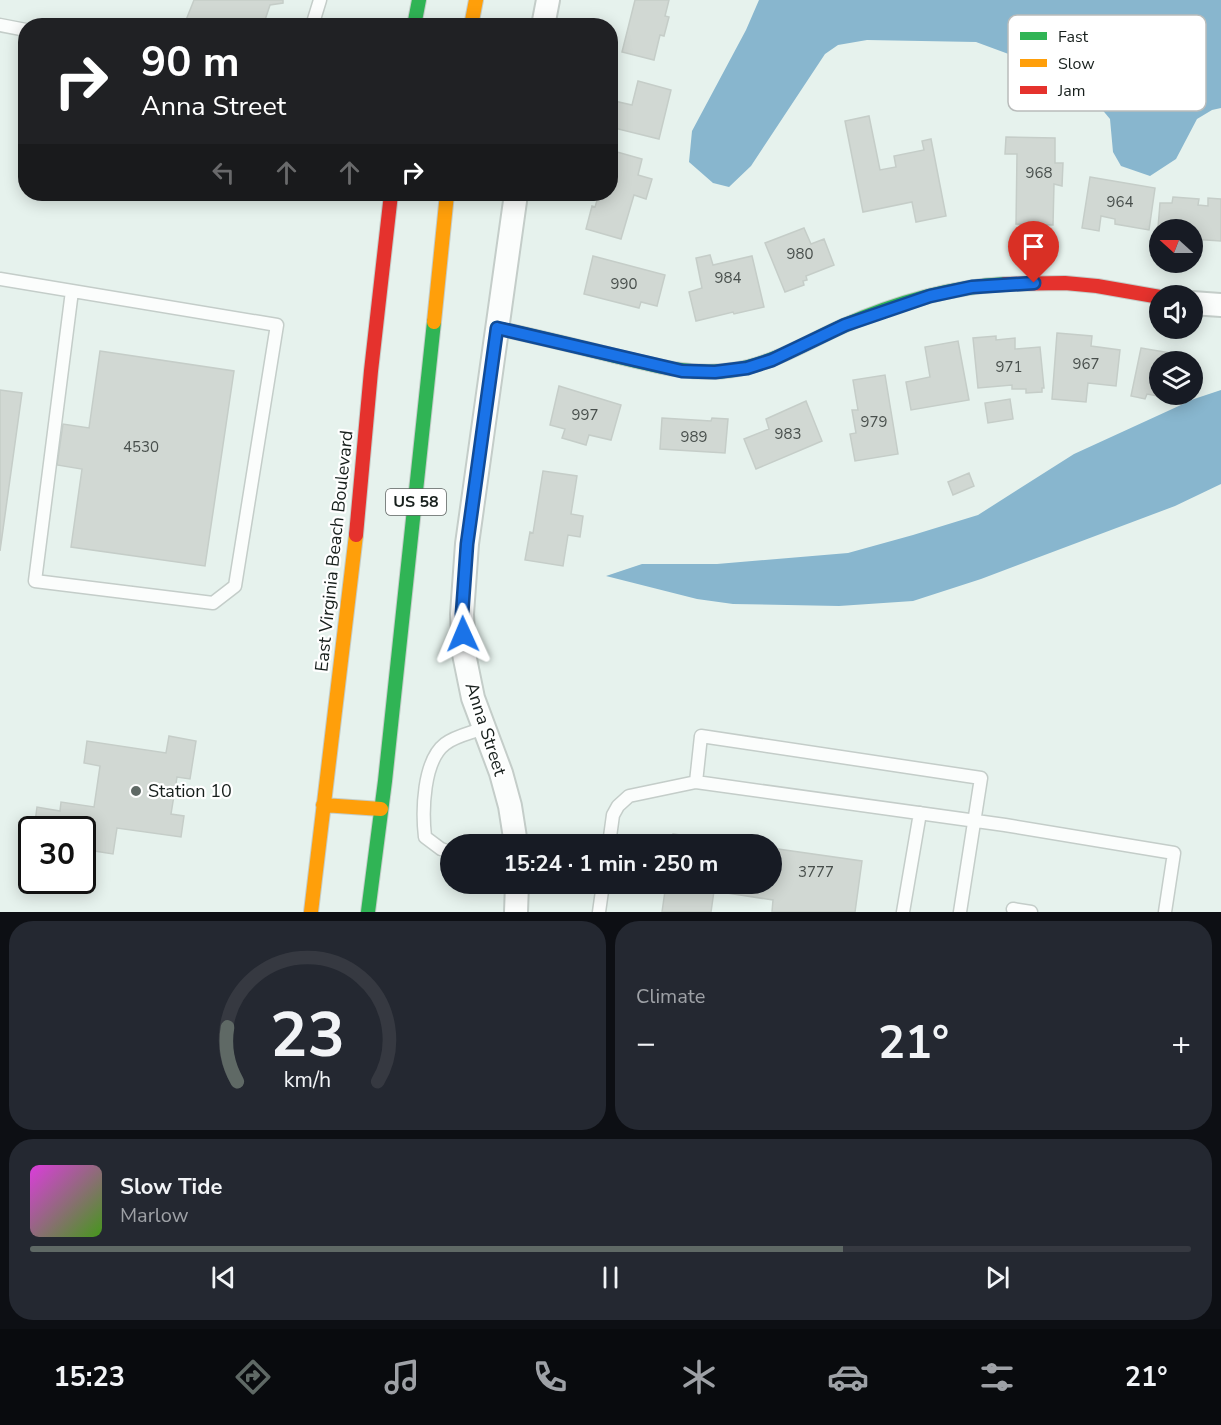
<!DOCTYPE html>
<html lang="en">
<head>
<meta charset="utf-8">
<style>
	body { margin:0; font-family:"Nunito Sans",sans-serif; background:#242831; color:#f1f3f6; height:100vh; display:flex; flex-direction:column; font-size:22px; white-space:nowrap }
	* { box-sizing:border-box; margin:0 }
	p { font-size:20px; color:#9ea1a6 }
	.icon { flex:none; width:33px; height:33px; fill:none; stroke:currentColor; stroke-width:2; stroke-linecap:round; stroke-linejoin:round }
	.map { position:relative; height:912px; overflow:hidden }
	.details { display:flex; flex-direction:column; gap:9px; padding:9px; background:#0d0f14; flex:1 }
	.details>* { flex:none }
	.guide { position:absolute; left:18px; top:18px; width:600px; height:183px; border-radius:24px; box-shadow:0 3px 15px #0003; background:#202124; color:#fff; overflow:hidden }
	.needle { width:39px; rotate:291deg }
	.tools { position:absolute; left:1149px; top:219px; display:grid; gap:12px }
	.tools a { display:grid; place-items:center; width:54px; height:54px; border-radius:50%; background:#171b24; box-shadow:0 3px 15px #0003; font-size:30px }
	.speed { position:absolute; left:18px; top:816px; display:flex; gap:12px; font-size:30px; font-weight:700; text-align:center }
	.speed>* { display:grid; place-content:center; width:78px; height:78px; border-radius:50%; background:#171b24; box-shadow:0 3px 15px #0003; line-height:1 }
	.speed .limit { border:3px solid #111; border-radius:9px; background:#fff; color:#111 }
	.pin { position:absolute; display:grid; place-items:center; width:51px; height:51px; color:#fff; margin:-62px -26px; border-radius:50% 50% 50% 0; rotate:-45deg; box-shadow:0 0 6px #0007 }
	.pin .icon { rotate:45deg }
	.me { position:absolute; width:66px; margin:-33px; rotate:359deg; stroke-linejoin:round; filter:drop-shadow(0 0 4px #0008) }
	.turn { display:flex; align-items:center; gap:21px; height:126px; padding:0 24px; font-size:27px }
	.turn .icon { width:78px; height:78px; stroke-width:2.5 }
	.turn b { display:block; font-size:42px; line-height:51px }
	.lanes { display:flex; align-items:center; height:57px; padding:0 24px; background:#0003; justify-content:center; gap:30px; direction:ltr }
	.lanes .off { opacity:.35 }
	.big { font-size:45px; font-weight:700; line-height:1.1 }
	.details .card { flex:1; display:flex; flex-direction:column; justify-content:center; gap:9px; min-width:0; padding:0 21px; border-radius:24px; background:#242831 }
	.details .dial { align-items:center; gap:0 }
	.dial svg { height:156px; overflow:visible; fill:none; stroke:#363941; stroke-width:7; stroke-linecap:round; text-anchor:middle }
	.dial text { fill:#f1f3f6; stroke:none }
	.song { display:flex; align-items:center; gap:18px }
	.cover { width:72px; height:72px; border-radius:9px; background:linear-gradient(135deg,hsl(300 70% 55%),hsl(100 70% 35%)) }
	.played { height:6px; border-radius:3px; background:linear-gradient(90deg,#5f6965 70%,#363941 70%) }
	.keys { display:flex; justify-content:space-around; direction:ltr }
	.heat { display:flex; justify-content:space-between; align-items:center; font-size:33px; direction:ltr }
	.details .tiles { flex:1; display:grid; gap:9px; grid-template-columns:1fr 1fr }
	.card:last-child { grid-column:span 2 }
	.trip { position:absolute; left:440px; top:834px; width:342px; height:60px; border-radius:30px; background:#171b24; box-shadow:0 3px 15px #0003; font-weight:700; line-height:60px; text-align:center }
	.dock { display:flex; height:96px; justify-content:space-around; align-items:center; background:#090b0e; color:#9ea1a6 }
	.dock .icon { width:42px; height:42px }
	.dock .selected { color:#5f6965 }
	.dock b { font-size:27px; color:#f1f3f6 }
	.map>svg:first-child { display:block }
</style>
</head>
<body>
<div class="map">
<svg width="1221" height="912" viewBox="0 0 1221 912">
	<rect width="100%" height="100%" fill="#e6f2ed"/>
	<!-- water -->
	<path fill="#88b6ce" d="M759,0H1221V108L1212,110L1197,119L1176,159L1150,176L1121,166L1113,152L1110,119L1090,95L1036,64L976,42L867,40L838,45L825,54L751,166L729,187L713,183L689,162L692,131L746,30Z
		M1221,390V484L1175,506L981,579L913,601L839,606L733,604L697,599L606,576L642,564H717L848,553L913,535L978,515L1074,454L1194,399Z"/>
	<!-- building -->
	<path fill="#d1d8d3" stroke="#c5cdc8" stroke-width="1.5" d="M194,0H283V3L270,5L263,26H200L186,20Z
		M635,0H669L665,16L669,17L664,36L660,35L654,60L622,52Z
		M638,81L671,90L659,139L610,127V100L632,105Z
		M869,116L880,170L896,167L894,156L924,150L922,141L931,139L946,216L916,222L912,202L863,212L845,121Z
		M1006,137L1055,138V163H1063L1062,186L1054,184L1053,225L1016,224L1017,154H1005Z
		M610,150L642,159L638,175L652,179L646,199L634,195L621,239L586,229L592,206L595,207L599,194H610Z
		M1090,177L1155,188L1149,230L1115,224V219L1101,216L1099,231L1082,228Z
		M1173,197L1199,199L1198,205L1208,206V198L1221,199V241L1192,239V230H1160V240H1157L1160,203H1172Z
		M804,228L811,244L824,239L834,265L806,276L807,280L803,281L804,285L785,292L765,243Z
		M710,255L713,265L752,256L764,307L734,314L733,312L696,321L689,292L702,288L696,258Z
		M593,256L665,275L657,306L641,302L639,308L584,294Z
		M1057,333L1092,336L1091,346L1120,350L1116,386L1088,383L1086,402L1052,399Z
		M996,336V340L1015,338V349L1040,347L1044,388H1042V392L1026,393V389H1012V385L978,388L973,338Z
		M958,341L969,400L911,410L906,382L930,377L925,347Z
		M1141,348L1171,353L1170,362H1160V394H1164L1163,397L1147,394L1145,399L1131,396Z
		M100,351L234,371L205,566L71,547L82,469L57,465L63,424L89,428Z
		M885,375L898,454L855,461L850,434L856,433L852,410H858L853,380Z
		M559,386L621,405L611,440L589,435L586,445L562,438L565,429L550,425Z
		M0,390L22,393L0,551Z
		M1010,399L1013,419L988,423L985,403Z
		M806,401L822,441L756,469L744,439L769,429L766,419Z
		M662,418L711,421L712,418L728,419L725,453L660,449Z
		M543,471L577,476L571,514L583,516L580,537L568,535L563,566L525,560L530,532L533,533Z
		M969,473L974,486L953,495L948,482Z
		M169,736L196,741L190,779L177,777L171,814L184,816L181,837L117,828L113,854L82,849V830H34L37,807L60,811L61,802L94,807L100,766L84,763L87,741L166,753Z
		M673,834L748,844H672Z
		M771,848L862,861L855,912H772L773,900L714,891L711,912H662L666,884H771Z"/>
	<g fill="none" stroke-linecap="round" stroke-linejoin="round">
		<defs>
			<path id="lane" d="M0,25L26,30
				M312,26L320,0
				M0,279L277,325L235,586L213,603L35,581L72,291
				M696,782L701,736L981,778L960,912
				M609,844L613,815L618,806L629,796L696,782L1005,825L1174,853L1165,912
				M450,852L441,849L425,837C422,811 423,761 445,744C455,736 471,733 484,728
				M1013,909L1031,912
				M599,912L603,884
				M903,912L920,813"/>
			<path id="street" d="M543,26L548,0
				M516,194L467,544L462,614L464,654L473,698L501,773L510,806L516,844
				M1192,303L1221,305
				M516,912L517,884"/>
			<path id="fast" d="M414,26L419,0
				M497,328C533,336 568,344 603,353C645,363 690,377 733,370C773,364 807,342 843,326C893,304 950,287 1005,284
				M368,912L385,781L434,322"/>
			<path id="slow" d="M471,26L476,0
				M434,322L447,194
				M323,805L381,809
				M311,912L356,535"/>
			<path id="jam" d="M1005,284L1065,283L1097,286L1160,297
				M356,535L371,371L391,194"/>
		</defs>
		<!-- lane casing -->
		<use href="#lane" stroke="#c4cdc9" stroke-width="15"/>
		<!-- street casing -->
		<use href="#street" stroke="#c4cdc9" stroke-width="26"/>
		<!-- fast casing -->
		<use href="#fast" stroke="#c4cdc9" stroke-width="16"/>
		<!-- slow casing -->
		<use href="#slow" stroke="#c4cdc9" stroke-width="16"/>
		<!-- jam casing -->
		<use href="#jam" stroke="#c4cdc9" stroke-width="16"/>
		<!-- lane -->
		<use href="#lane" stroke="#fbfdfc" stroke-width="12"/>
		<!-- street -->
		<use href="#street" stroke="#fbfdfc" stroke-width="22"/>
		<!-- fast -->
		<use href="#fast" stroke="#30b455" stroke-width="14"/>
		<!-- slow -->
		<use href="#slow" stroke="#ff9f0a" stroke-width="14"/>
		<!-- jam -->
		<use href="#jam" stroke="#e5322d" stroke-width="14"/>
	</g>
	<g fill="none" stroke-linecap="round" stroke-linejoin="round">
		<defs>
			<path id="route" d="M463,634L462,614L467,544L497,328L682,371L715,372L747,368L772,360L845,325L930,296L972,287L1034,283"/>
		</defs>
		<!-- route casing -->
		<use href="#route" stroke="#114b97" stroke-width="15"/>
		<!-- route -->
		<use href="#route" stroke="#1a73e8" stroke-width="10"/>
	</g>
	<!-- markers -->
	<circle fill="#5f6965" stroke="#fff" stroke-width="2" cx="136" cy="791" r="6"/>
	<g text-anchor="middle" dominant-baseline="central" stroke-width="4.5" stroke-linejoin="round" paint-order="stroke">
		<!-- number labels -->
		<g font-size="15" fill="#484f4c">
			<text x="1039" y="173">968</text>
			<text x="1120" y="202">964</text>
			<text x="800" y="254">980</text>
			<text x="728" y="278">984</text>
			<text x="624" y="284">990</text>
			<text x="1086" y="364">967</text>
			<text x="1009" y="367">971</text>
			<text x="585" y="415">997</text>
			<text x="874" y="422">979</text>
			<text x="788" y="434">983</text>
			<text x="694" y="437">989</text>
			<text x="141" y="447">4530</text>
			<text x="816" y="872">3777</text>
		</g>
		<!-- shield labels -->
		<rect fill="#fff" stroke="#5d6260" stroke-width="1.5" x="386" y="489" width="60" height="26" rx="4.5"/>
		<g font-size="16" font-weight="bold" fill="#171f1c">
			<text x="416" y="502">US 58</text>
		</g>
		<!-- street labels -->
		<g font-size="18" fill="#171f1c" stroke="#fff">
			<text transform="translate(334 551) rotate(-84)">East Virginia Beach Boulevard</text>
			<text transform="translate(486 729) rotate(72)">Anna Street</text>
		</g>
		<!-- poi labels -->
		<g font-size="18" fill="#171f1c" stroke="#fff" text-anchor="start">
			<text x="148" y="791">Station 10</text>
		</g>
	</g>
	<!-- legend -->
	<rect x="1008" y="15" width="198" height="96" rx="9" fill="#fff" stroke="#b9bcbb" stroke-width="1.5"/>
	<rect x="1020" y="32" width="27" height="8" fill="#30b455"/>
	<rect x="1020" y="59" width="27" height="8" fill="#ff9f0a"/>
	<rect x="1020" y="86" width="27" height="8" fill="#e5322d"/>
	<g font-size="16" fill="#171f1c">
		<text x="1058" y="42">Fast</text>
		<text x="1058" y="69">Slow</text>
		<text x="1058" y="96">Jam</text>
	</g>
</svg>
<div class="tools">
<a><svg class="needle" viewBox="-14 -14 28 28"><path d="M0-13l5 13h-10z" fill="#e53935"/><path d="M0 13l5-13h-10z" fill="#9ea1a6"/></svg></a>
<a><svg class="icon" aria-label="sound" viewBox="0 0 24 24"><path d="M4 9h4l5-4v14l-5-4H4zM17 9q2 3 0 6"/></svg></a>
<a><svg class="icon" aria-label="layers" viewBox="0 0 24 24"><path d="M12 4l9 5-9 5-9-5zM3 14l9 5 9-5"/></svg></a>
</div>
<div class="speed"><div class="limit">30</div></div>
<div class="pin" style="left:1034px;top:283px;background:#d93025"><svg class="icon" aria-label="arrive" viewBox="0 0 24 24"><path d="M6 21V4h12l-3 4 3 4H6"/></svg></div>
<svg class="me" style="left:463px;top:634px" viewBox="-20 -20 40 40"><path d="M0-17L14 15 0 8-14 15z" fill="#1a73e8" stroke="#fff" stroke-width="4"/></svg>
<div class="trip">15:24 · 1 min · 250 m</div>
<div class="guide">
<div class="turn"><svg class="icon" aria-label="right" viewBox="0 0 24 24"><path d="M7 20v-9h11M14 6l5 5-5 5"/></svg><div><b>90 m</b>Anna Street</div></div>
<div class="lanes"><svg class="icon off" aria-label="left" viewBox="0 0 24 24"><path d="M17 20v-9H6M10 6l-5 5 5 5"/></svg><svg class="icon off" aria-label="ahead" viewBox="0 0 24 24"><path d="M12 20V5M6 11l6-6 6 6"/></svg><svg class="icon off" aria-label="ahead" viewBox="0 0 24 24"><path d="M12 20V5M6 11l6-6 6 6"/></svg><svg class="icon" aria-label="right" viewBox="0 0 24 24"><path d="M7 20v-9h11M14 6l5 5-5 5"/></svg></div>
</div>
</div>
<section class="details">
<div class="tiles">
<div class="card dial"><svg viewBox="0 0 100 80">
<path d="M14 69A42 42 0 1 1 86 69"/>
<path d="M14 69A42 42 0 0 1 9 41" stroke="#5f6965"/>
<text x="50" y="56" font-size="32" font-weight="700">23</text>
<text x="50" y="72" font-size="11">km/h</text>
</svg></div>
<div class="card"><p>Climate</p>
<div class="heat"><a>−</a><b class="big">21°</b><a>+</a></div>
</div>
<div class="card">
<div class="song"><i class="cover"></i><div><b>Slow Tide</b><p>Marlow</p></div></div>
<div class="played"></div>
<div class="keys"><svg class="icon" aria-label="previous" viewBox="0 0 24 24"><path d="M18 5L8 12l10 7zM5 5v14"/></svg><svg class="icon" aria-label="pause" viewBox="0 0 24 24"><path d="M8 5v14M16 5v14"/></svg><svg class="icon" aria-label="next" viewBox="0 0 24 24"><path d="M6 5l10 7-10 7zM19 5v14"/></svg></div>
</div>
</div>
</section>
<nav class="dock">
<b>15:23</b>
<svg class="icon selected" aria-label="directions" viewBox="0 0 24 24"><path d="M12 3l9 9-9 9-9-9zM9 14v-3h6M13 9l2 2-2 2"/></svg>
<svg class="icon" aria-label="music" viewBox="0 0 24 24"><path d="M9 18V5l10-2v13"/><circle cx="6" cy="18" r="3"/><circle cx="16" cy="16" r="3"/></svg>
<svg class="icon" aria-label="phone" viewBox="0 0 24 24"><path d="M5 4h4l2 5-3 2q2 4 5 5l2-3 5 2v4C11 20 4 13 5 4z"/></svg>
<svg class="icon" aria-label="climate" viewBox="0 0 24 24"><path d="M12 3v18M4 7l16 10M4 17L20 7"/></svg>
<svg class="icon" aria-label="car" viewBox="0 0 24 24"><path d="M5 17H2v-5l4-1 3-4h7l3 4 3 1v5h-3M9 17h6M6 11h13"/><circle cx="7" cy="17" r="2"/><circle cx="17" cy="17" r="2"/></svg>
<svg class="icon" aria-label="filters" viewBox="0 0 24 24"><path d="M4 7h16M4 17h16"/><circle cx="9" cy="7" r="2"/><circle cx="15" cy="17" r="2"/></svg>
<b>21°</b>
</nav>
</body>
</html>
